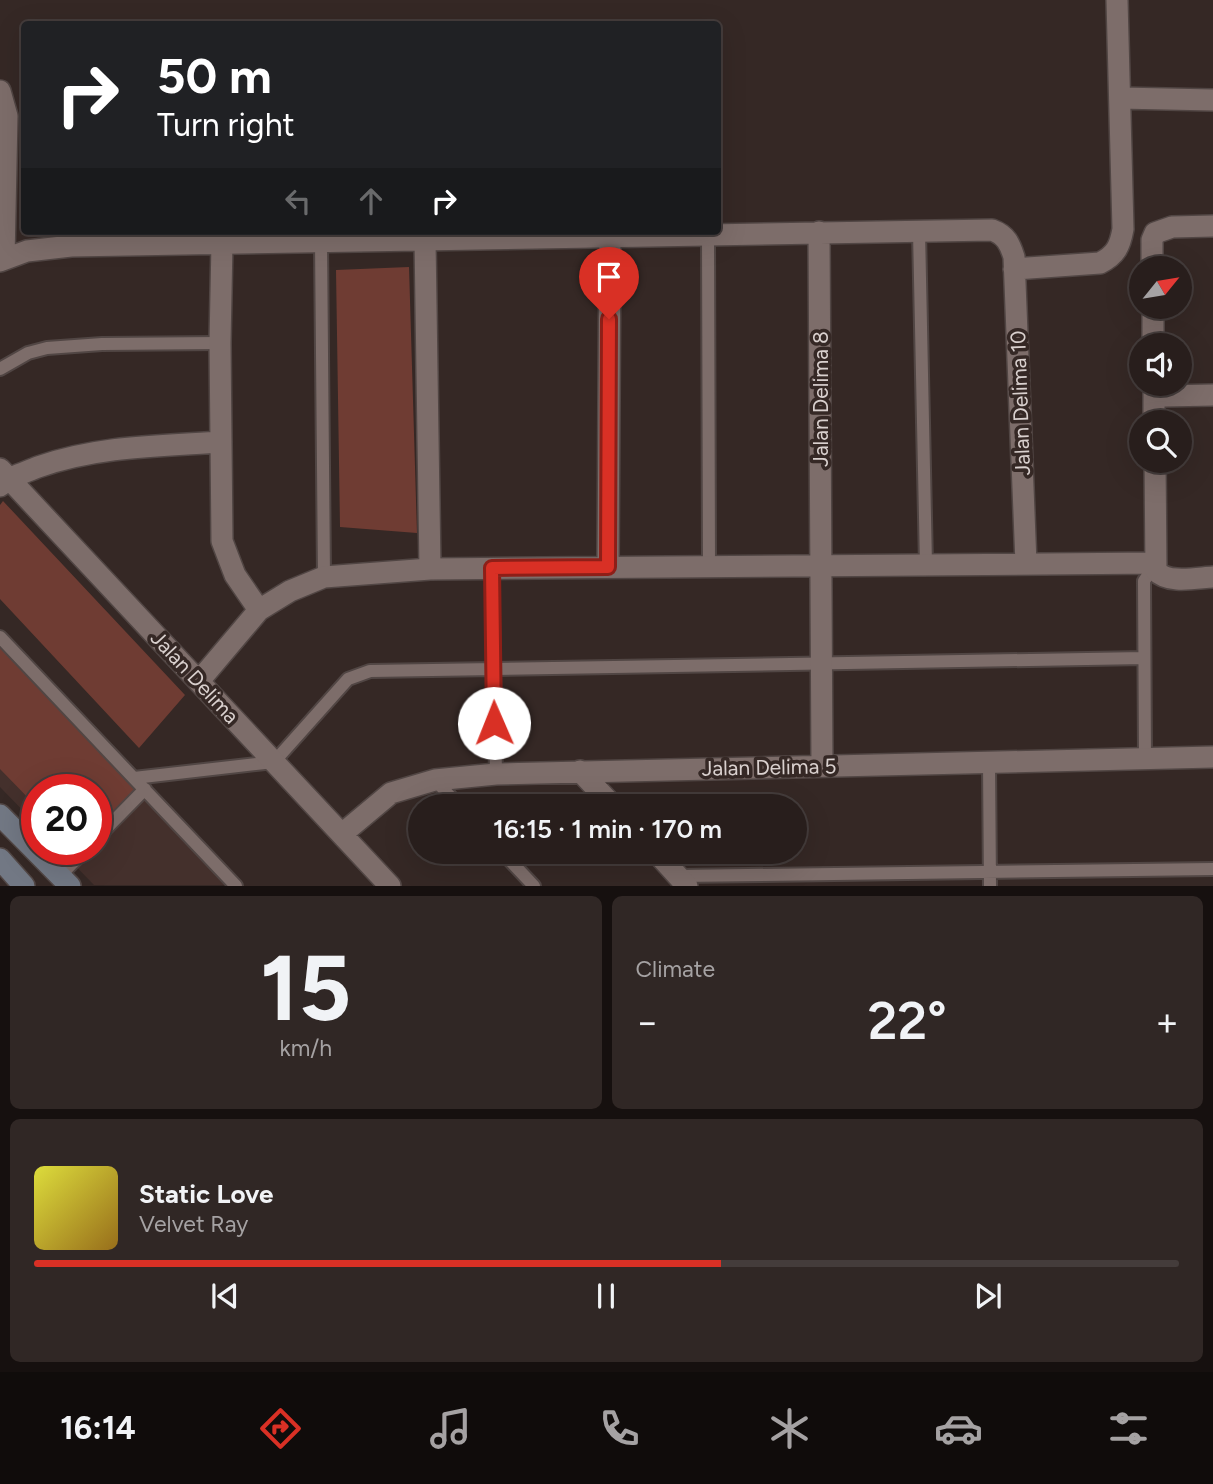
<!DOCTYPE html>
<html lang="en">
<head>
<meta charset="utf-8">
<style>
	body { margin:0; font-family:Figtree,sans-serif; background:#302725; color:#f1f3f6; height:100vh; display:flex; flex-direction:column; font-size:26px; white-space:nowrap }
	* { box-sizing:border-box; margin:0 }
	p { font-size:23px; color:#a5a2a3 }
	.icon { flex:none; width:38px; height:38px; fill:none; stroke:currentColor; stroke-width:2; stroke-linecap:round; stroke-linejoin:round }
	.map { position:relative; height:886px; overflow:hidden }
	.details { display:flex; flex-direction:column; gap:10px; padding:10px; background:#16100f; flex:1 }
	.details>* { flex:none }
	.hud { position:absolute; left:21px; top:21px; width:700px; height:214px; border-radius:7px; box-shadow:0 7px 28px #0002,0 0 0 2px #443c3b; background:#202124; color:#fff; overflow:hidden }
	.needle { width:46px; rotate:60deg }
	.fabs { position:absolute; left:1129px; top:256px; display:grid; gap:14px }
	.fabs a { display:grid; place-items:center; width:63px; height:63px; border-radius:50%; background:#281e1c; box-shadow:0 7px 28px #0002,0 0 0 2px #443c3b; font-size:35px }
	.speed { position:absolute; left:21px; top:774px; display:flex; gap:14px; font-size:35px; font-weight:700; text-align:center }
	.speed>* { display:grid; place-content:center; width:91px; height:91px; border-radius:50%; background:#281e1c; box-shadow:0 7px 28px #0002,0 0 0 2px #443c3b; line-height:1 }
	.speed .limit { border:10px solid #d22; background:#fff; color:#111 }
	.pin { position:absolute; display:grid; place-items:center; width:60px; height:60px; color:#fff; margin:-72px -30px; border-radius:50% 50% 50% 0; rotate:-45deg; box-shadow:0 0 7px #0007 }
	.pin .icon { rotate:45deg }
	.me { position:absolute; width:77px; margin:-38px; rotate:359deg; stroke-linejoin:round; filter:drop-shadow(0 0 5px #0008) }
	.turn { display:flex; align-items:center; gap:24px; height:147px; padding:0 21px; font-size:32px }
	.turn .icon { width:91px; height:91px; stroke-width:2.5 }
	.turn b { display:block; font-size:49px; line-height:60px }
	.lanes { display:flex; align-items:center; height:66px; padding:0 21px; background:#0003; justify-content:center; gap:35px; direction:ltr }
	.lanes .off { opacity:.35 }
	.big { font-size:52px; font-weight:600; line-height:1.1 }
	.details .widget { flex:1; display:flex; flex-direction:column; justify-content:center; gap:10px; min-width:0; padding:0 24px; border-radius:10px; background:#302725 }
	.details .dial { align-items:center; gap:0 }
	.dial b { font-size:91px; line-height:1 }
	.song { display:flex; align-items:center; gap:21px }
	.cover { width:84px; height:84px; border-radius:10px; background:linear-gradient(135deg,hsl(60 70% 55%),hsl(40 70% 35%)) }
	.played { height:7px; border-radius:4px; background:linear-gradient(90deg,#d93025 60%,#443c3b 60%) }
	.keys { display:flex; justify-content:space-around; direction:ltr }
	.heat { display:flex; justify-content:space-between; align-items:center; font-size:38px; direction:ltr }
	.details .tiles { flex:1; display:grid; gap:10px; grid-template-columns:1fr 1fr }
	.widget:last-child { grid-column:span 2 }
	.trip { position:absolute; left:408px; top:794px; width:399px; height:70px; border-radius:35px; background:#281e1c; box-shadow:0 7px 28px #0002,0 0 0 2px #443c3b; font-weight:600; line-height:70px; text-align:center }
	.menu { display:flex; height:112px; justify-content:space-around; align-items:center; background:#100c0b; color:#a5a2a3 }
	.menu .icon { width:49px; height:49px }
	.menu .selected { color:#d93025 }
	.menu b { font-size:32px; color:#f1f3f6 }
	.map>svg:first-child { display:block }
</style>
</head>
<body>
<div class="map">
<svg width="1213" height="886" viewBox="0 0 1213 886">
	<rect width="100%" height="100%" fill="#352825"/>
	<!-- built -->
	<path fill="#44302c" d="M0,629L241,885H94L59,849H96V789H37V825L0,787Z"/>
	<!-- building -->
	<path fill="#6f3c33" d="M409,267L417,533L340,527L336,270Z
		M3,501L185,695L139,748L0,599V505Z
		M0,642L140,786L96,829V789H37V807L0,769Z"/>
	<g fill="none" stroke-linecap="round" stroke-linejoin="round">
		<defs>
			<path id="lane" d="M919,231L926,565
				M708,234L709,567
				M321,241L324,577
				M0,369L28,353L47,348L102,344L220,343
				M492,568L496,774
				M0,637L236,886
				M1145,758L1144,581L1156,563
				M989,763L990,886
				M134,778L274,762L348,679L370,671L1144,658
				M435,780L460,807
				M96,839L145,789
				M502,852L534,886
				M60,876L86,849
				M678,876L1213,869"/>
			<path id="street" d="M0,91L7,116L4,259
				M1120,98L1213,100
				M819,232L822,766
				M425,240L430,569
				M222,243L220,343L222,541L235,575L259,610
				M0,261L27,251L71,246L992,230C1006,235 1010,244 1014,257L1026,564
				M1152,268V240L1155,233L1172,227L1213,226
				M1014,269L1100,263C1116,255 1120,246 1123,229L1117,0
				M1153,306V345
				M1154,383V422
				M1165,396L1213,395
				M1155,460L1156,571C1168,584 1196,578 1213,577
				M0,469L390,886
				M0,486C11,476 24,473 38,467C97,446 159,446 221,442
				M608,567L610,236
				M199,681L259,610L290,591L324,577L430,569L1156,563
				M580,771L614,807
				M342,834L391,793L435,780L496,774L1213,757
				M656,852L687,886"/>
			<path id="secondary" d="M0,815L70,886
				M0,859L24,886"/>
		</defs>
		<!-- lane casing -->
		<use href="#lane" stroke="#514644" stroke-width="16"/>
		<!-- street casing -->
		<use href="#street" stroke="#514644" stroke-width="24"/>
		<!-- secondary casing -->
		<use href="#secondary" stroke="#514644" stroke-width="24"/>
		<!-- lane -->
		<use href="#lane" stroke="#7d6d6a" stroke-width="12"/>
		<!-- street -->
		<use href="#street" stroke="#7d6d6a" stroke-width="21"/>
		<!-- secondary -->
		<use href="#secondary" stroke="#727884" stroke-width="21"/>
	</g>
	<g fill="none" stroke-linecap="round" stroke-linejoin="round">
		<defs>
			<path id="route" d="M494,723L492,568L608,567L609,319"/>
		</defs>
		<!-- route casing -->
		<use href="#route" stroke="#8d1f18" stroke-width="18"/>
		<!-- route -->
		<use href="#route" stroke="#d93025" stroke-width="12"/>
	</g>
	<g text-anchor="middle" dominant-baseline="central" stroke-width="7" stroke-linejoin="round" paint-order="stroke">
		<!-- street labels -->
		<g font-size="21" fill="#d9d0ce" stroke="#352825">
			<text transform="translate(820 399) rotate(-90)">Jalan Delima 8</text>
			<text transform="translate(1020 403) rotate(-92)">Jalan Delima 10</text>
			<text transform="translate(195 677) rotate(47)">Jalan Delima</text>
			<text transform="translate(769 767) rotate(-1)">Jalan Delima 5</text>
		</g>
	</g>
</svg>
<div class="fabs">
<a><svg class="needle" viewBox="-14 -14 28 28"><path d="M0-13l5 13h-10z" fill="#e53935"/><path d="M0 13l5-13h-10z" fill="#a5a2a3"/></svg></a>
<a><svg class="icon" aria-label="sound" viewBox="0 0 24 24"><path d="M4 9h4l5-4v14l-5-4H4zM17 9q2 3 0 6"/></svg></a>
<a><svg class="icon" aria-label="search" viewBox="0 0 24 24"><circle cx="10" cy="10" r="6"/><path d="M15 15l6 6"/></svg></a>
</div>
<div class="speed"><div class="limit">20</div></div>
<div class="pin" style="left:609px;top:319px;background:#d93025"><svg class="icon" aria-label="arrive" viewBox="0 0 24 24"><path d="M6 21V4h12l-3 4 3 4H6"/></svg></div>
<svg class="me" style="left:494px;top:723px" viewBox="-20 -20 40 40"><circle r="19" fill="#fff"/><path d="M0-13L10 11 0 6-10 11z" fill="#d93025"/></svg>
<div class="trip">16:15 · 1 min · 170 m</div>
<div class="hud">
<div class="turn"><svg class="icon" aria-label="right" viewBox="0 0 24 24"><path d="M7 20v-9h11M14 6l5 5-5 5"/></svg><div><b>50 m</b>Turn right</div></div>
<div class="lanes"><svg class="icon off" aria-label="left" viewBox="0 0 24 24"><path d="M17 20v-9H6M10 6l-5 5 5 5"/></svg><svg class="icon off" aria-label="ahead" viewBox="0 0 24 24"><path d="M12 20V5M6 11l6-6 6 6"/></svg><svg class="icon" aria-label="right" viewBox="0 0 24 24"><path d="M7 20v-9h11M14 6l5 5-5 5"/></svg></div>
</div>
</div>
<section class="details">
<div class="tiles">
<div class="widget dial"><b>15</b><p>km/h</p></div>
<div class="widget"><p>Climate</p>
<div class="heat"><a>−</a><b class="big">22°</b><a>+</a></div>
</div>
<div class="widget">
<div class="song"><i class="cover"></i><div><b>Static Love</b><p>Velvet Ray</p></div></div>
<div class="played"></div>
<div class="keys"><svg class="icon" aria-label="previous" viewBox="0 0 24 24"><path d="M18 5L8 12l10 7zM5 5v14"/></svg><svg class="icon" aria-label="pause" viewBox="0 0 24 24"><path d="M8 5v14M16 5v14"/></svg><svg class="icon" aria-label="next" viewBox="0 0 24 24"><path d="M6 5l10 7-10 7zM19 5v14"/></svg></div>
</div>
</div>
</section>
<nav class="menu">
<b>16:14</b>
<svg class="icon selected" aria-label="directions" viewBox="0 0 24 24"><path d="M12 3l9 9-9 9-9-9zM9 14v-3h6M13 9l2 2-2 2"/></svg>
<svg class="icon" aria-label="music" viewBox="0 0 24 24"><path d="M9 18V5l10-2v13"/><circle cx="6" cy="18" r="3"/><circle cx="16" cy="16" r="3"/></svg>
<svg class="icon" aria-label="phone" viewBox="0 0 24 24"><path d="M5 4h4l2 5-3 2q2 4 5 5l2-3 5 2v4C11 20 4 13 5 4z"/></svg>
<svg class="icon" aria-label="climate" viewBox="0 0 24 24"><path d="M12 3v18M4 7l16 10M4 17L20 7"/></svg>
<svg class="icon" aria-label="car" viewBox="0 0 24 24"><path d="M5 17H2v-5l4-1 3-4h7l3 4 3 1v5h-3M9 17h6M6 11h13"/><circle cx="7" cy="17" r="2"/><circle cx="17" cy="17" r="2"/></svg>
<svg class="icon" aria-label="filters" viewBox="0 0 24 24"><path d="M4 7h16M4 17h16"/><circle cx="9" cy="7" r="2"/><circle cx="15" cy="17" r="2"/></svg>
</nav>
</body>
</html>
